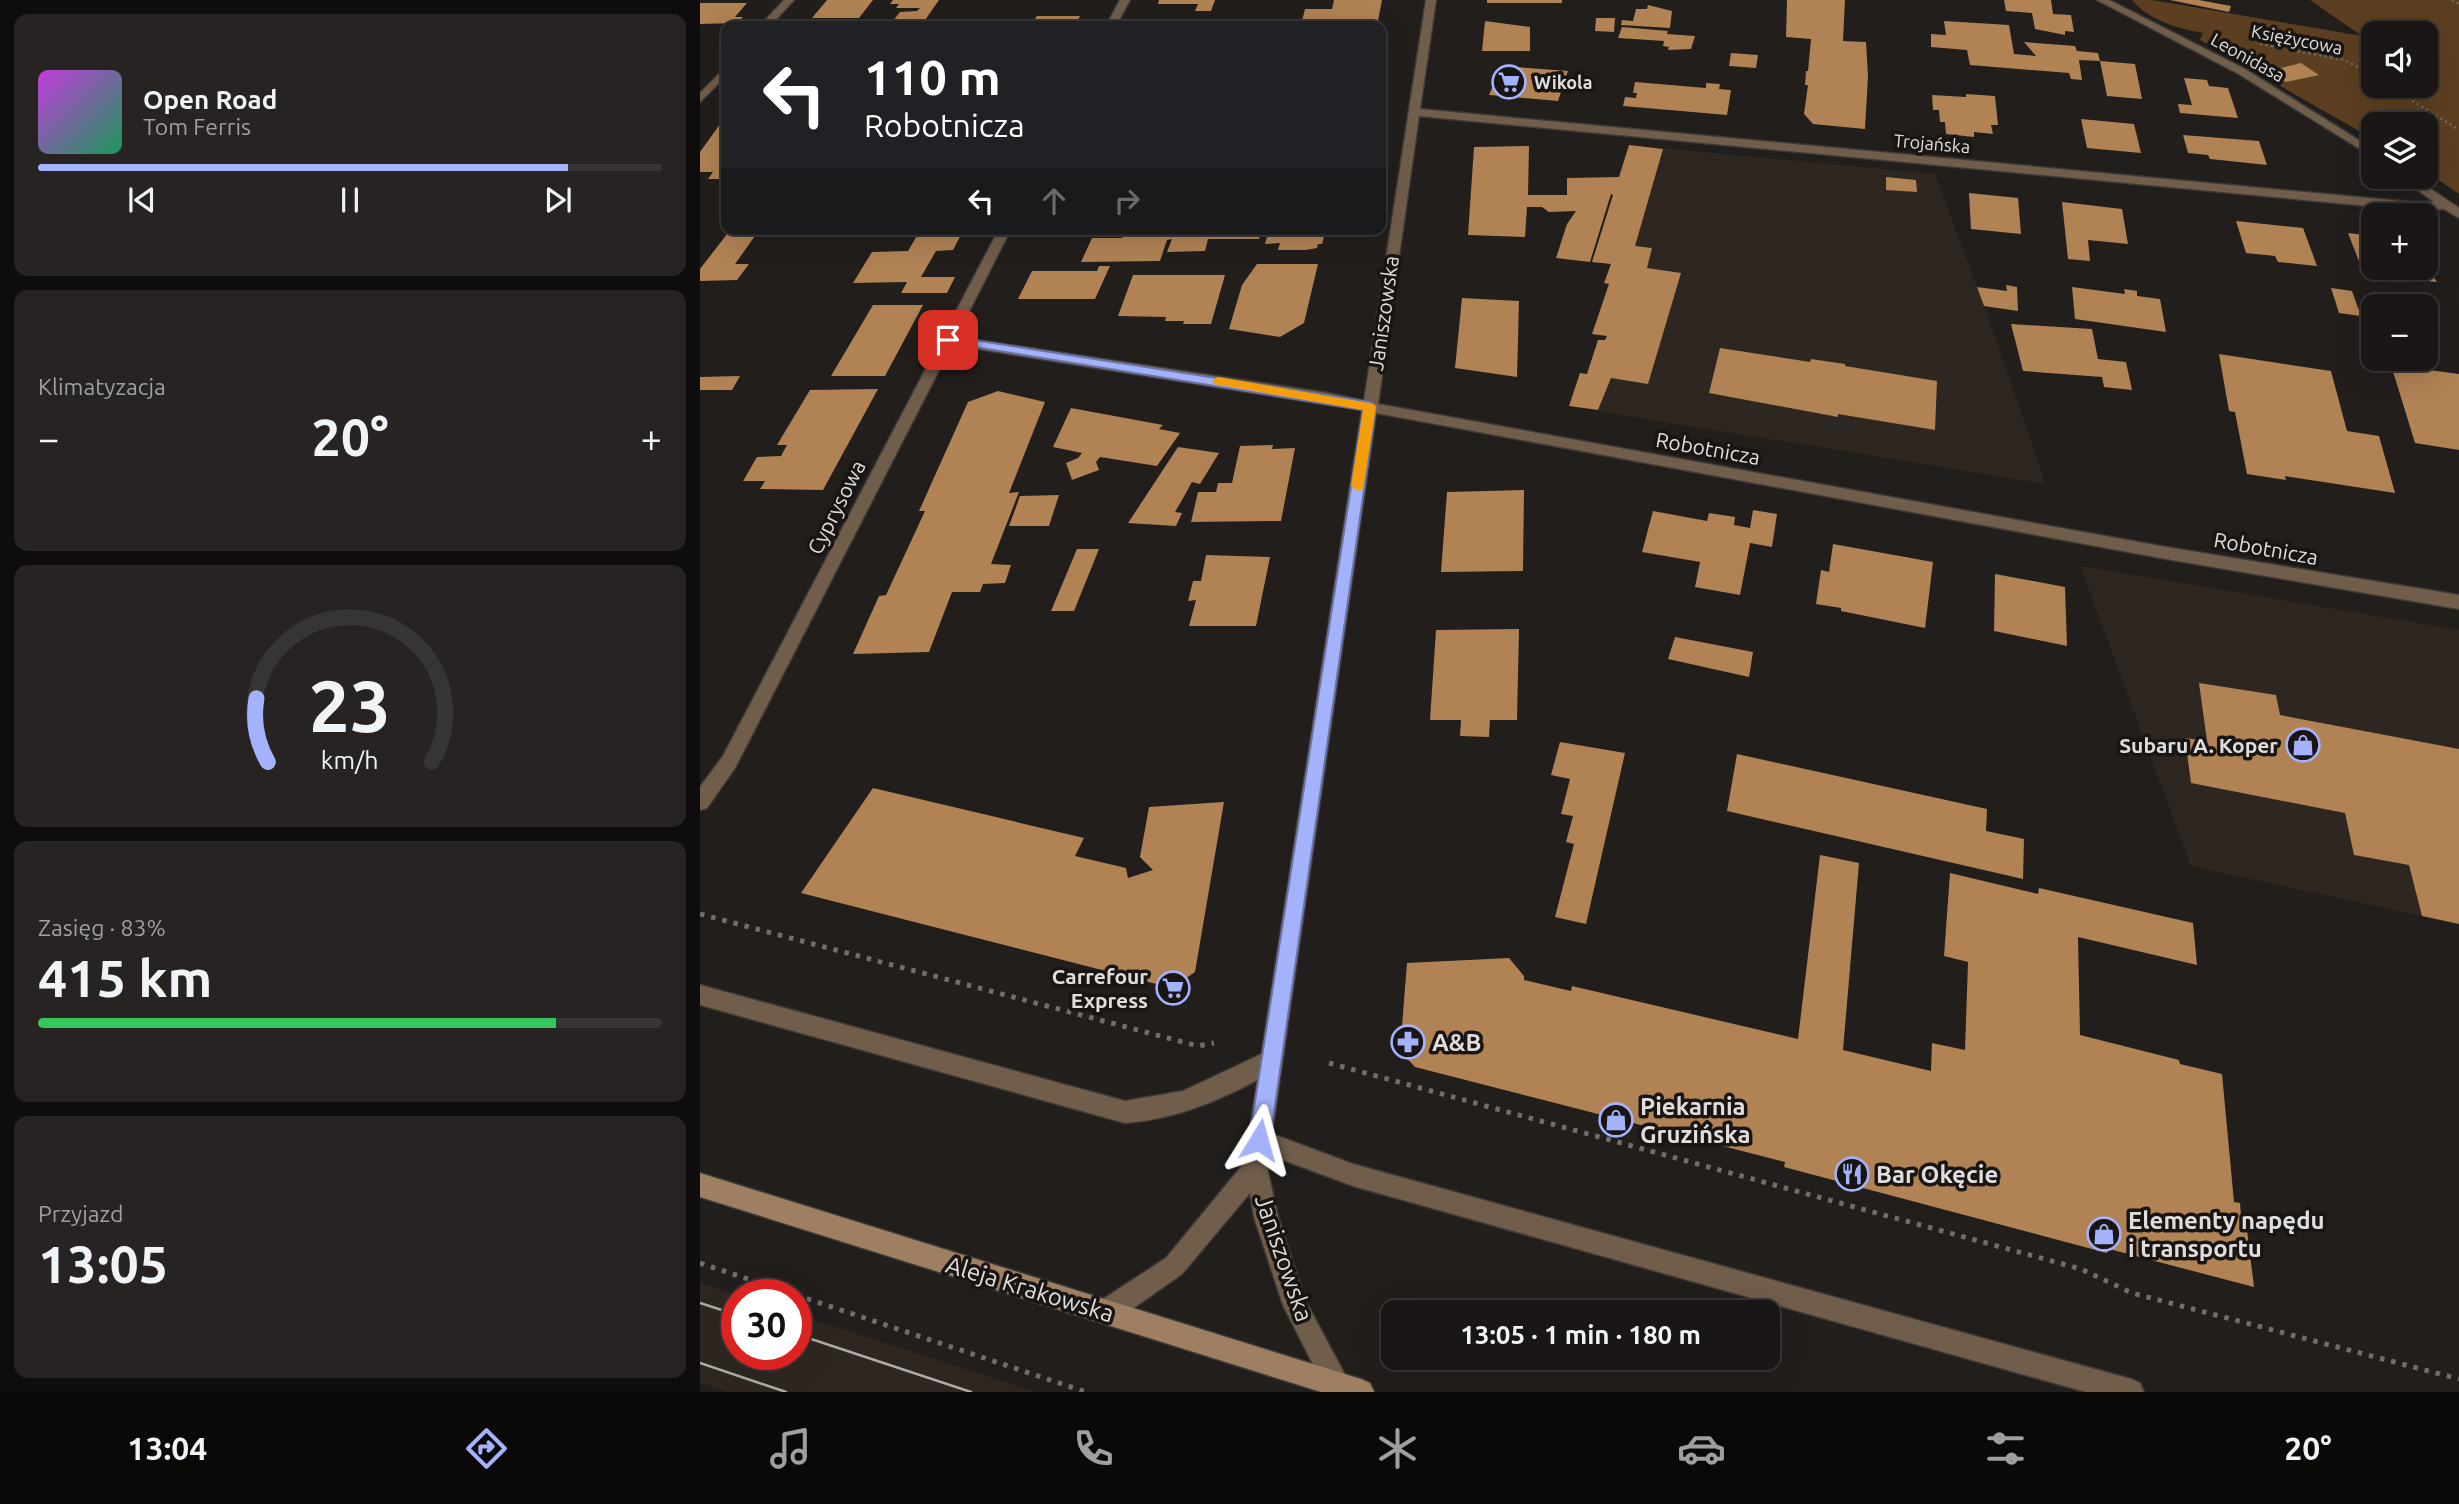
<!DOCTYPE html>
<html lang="pl">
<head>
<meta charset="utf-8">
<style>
	body { margin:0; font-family:Ubuntu,sans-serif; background:#262322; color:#f1f3f6; height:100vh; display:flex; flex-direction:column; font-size:26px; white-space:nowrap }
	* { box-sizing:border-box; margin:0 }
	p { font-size:23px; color:#9f9fa0 }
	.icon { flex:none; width:38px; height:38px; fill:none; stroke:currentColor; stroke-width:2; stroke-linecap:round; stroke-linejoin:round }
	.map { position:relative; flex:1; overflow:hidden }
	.panel { display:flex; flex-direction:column; gap:14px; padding:14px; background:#0e0c0c; width:700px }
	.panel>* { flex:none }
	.hud { position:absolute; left:21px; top:21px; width:665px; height:214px; border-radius:14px; box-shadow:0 7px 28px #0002,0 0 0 2px #373534; background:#202124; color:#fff; overflow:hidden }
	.buttons { position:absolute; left:1661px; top:21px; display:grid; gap:14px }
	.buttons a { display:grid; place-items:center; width:77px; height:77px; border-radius:14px; background:#191615; box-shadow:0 7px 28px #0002,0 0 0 2px #373534; font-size:35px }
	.speed { position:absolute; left:21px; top:1279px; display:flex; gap:14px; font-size:35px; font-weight:700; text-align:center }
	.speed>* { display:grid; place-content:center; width:91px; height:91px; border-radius:50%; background:#191615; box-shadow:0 7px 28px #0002,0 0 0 2px #373534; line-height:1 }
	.speed .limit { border:10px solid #d22; background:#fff; color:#111 }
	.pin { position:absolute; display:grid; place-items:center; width:60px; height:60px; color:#fff; margin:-30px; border-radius:14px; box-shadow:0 4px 10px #0006 }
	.me { position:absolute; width:77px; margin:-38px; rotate:8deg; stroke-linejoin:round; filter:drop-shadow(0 0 5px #0008) }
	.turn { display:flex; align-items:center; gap:24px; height:147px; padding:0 28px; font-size:32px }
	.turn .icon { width:91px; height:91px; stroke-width:2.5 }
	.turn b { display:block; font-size:49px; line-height:60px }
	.lanes { display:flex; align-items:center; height:66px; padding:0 28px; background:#0003; justify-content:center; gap:35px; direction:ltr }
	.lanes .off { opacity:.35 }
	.big { font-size:52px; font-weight:600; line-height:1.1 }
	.panel .widget { flex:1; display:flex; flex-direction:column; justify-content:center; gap:10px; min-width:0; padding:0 24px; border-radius:14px; background:#262322 }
	.panel .dial { align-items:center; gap:0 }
	.dial svg { height:182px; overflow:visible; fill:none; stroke:#373534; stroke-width:7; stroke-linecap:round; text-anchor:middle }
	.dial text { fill:#f1f3f6; stroke:none }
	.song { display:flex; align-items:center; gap:21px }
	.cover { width:84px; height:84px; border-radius:10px; background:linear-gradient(135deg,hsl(290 70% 55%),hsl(150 70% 35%)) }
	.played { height:7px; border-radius:4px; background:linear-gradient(90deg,#a4b2fc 85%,#373534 85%) }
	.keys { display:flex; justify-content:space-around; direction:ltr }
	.heat { display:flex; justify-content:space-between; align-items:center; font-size:38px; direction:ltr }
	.charge { height:10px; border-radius:5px; background:linear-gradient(90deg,#34c759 83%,#373534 0) }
	.trip { position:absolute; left:681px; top:1300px; width:399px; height:70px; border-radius:14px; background:#191615; box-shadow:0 7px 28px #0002,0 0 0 2px #373534; font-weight:600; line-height:70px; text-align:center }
	.dock { display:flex; height:112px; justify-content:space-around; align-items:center; background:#0a0908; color:#9f9fa0 }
	.dock .icon { width:49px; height:49px }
	.dock .on { color:#a4b2fc }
	.dock b { font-size:32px; color:#f1f3f6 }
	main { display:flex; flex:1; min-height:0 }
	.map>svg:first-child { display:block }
</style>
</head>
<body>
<main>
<section class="panel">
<div class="widget">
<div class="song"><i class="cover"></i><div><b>Open Road</b><p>Tom Ferris</p></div></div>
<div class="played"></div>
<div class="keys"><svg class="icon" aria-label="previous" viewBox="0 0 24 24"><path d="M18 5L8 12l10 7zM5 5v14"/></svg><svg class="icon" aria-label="pause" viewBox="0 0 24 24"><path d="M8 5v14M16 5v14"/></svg><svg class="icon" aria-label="next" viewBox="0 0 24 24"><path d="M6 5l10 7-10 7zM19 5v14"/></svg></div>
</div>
<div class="widget"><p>Klimatyzacja</p>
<div class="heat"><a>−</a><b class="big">20°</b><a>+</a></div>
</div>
<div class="widget dial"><svg viewBox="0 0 100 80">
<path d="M14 69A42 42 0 1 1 86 69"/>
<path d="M14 69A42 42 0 0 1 9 41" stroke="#a4b2fc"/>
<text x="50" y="56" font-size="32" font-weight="700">23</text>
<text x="50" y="72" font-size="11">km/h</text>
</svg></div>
<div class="widget"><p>Zasięg · 83%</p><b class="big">415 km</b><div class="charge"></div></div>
<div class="widget"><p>Przyjazd</p><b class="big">13:05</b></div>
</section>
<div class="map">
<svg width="1759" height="1392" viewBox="0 0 1759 1392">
	<rect width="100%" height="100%" fill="#211e1c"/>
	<!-- built -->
	<path fill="#2e2721" d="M929,145L1235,174L1284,306L1346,484L898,411L946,268L892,262Z
		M1380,566L1759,630V924L1491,866Z
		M0,1283L37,1295V1354H96V1314L336,1392H28L0,1382Z"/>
	<!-- green -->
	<path fill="#5c3f20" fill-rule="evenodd" d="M1432,0H1452L1662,36L1610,0H1759V194L1726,171V124H1673V139L1500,40L1503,33C1477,28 1450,21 1432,0ZM1673,33H1726V86H1673Z"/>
	<!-- building -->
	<path fill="#b08254" d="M127,0H173L159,18H112Z
		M193,0H239L221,26H189L200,12L217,11L220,8H196L199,4H190Z
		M459,0H515L511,11H495L498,4H458Z
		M634,0H682L677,26H628L629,21H602L605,9H632Z
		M787,0H862V3H787Z
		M1087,0H1145L1143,41L1166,42L1168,76L1165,129L1113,124L1104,114L1108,85H1105L1106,71H1108L1111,39L1086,37Z
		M1304,0H1351L1353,14L1371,15L1374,32L1365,31V35L1335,29L1332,13L1306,11Z
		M1470,0H1499L1531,6L1529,12Z
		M0,3H47L35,17H43L37,23L0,24Z
		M948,5L972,11L970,28L921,25L922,20L933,21L936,9H947Z
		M337,16H380L375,26H330Z
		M896,18H915L914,32L895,31Z
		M448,19H475L472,26H440Z
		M785,21L830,27V51H782Z
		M1244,21L1309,25L1314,54L1336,56L1324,42L1375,46L1377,51L1398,53L1400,61L1379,60L1382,80L1371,79L1369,73L1270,65L1267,50L1231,47V34L1246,35Z
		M922,27L968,31L967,34L995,36L991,49L968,50L969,47L963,46L964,41L918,38Z
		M1031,53L1058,55L1056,68L1029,66Z
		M1400,61L1435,64L1442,99L1407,96Z
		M1601,63L1619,75L1586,82L1569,71Z
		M801,66L868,71L858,101L789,95Z
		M1484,78L1507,80L1509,86L1528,88L1538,118L1480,113L1478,104L1492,105Z
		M935,82L1006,88V83L1020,84L1019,89L1031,90L1027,115L923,106L925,97L936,98L937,93H933Z
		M1266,94L1295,96L1298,125H1291L1293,134L1274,132V137L1246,134L1245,122H1240L1239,110H1233L1232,95L1266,97Z
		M1381,119L1434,124L1441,153L1387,148Z
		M23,120H26V179H8L13,172H0V152Z
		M1483,135L1559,141L1567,165L1510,159L1508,155L1488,153Z
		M929,145L963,149L935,246L952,248L947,268L981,273L948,384L911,378L898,410L869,406L880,373L887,374L898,340H905L907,336L892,334L909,284L904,283L911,264L892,262L913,195L911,194L890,262L856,258L867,224L876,211L849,212L842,207H827L825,237L768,235L774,147L829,146L828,195H867V178L919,177Z
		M1186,177L1216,180L1217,192L1186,190Z
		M1269,193L1318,198L1321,234L1271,229Z
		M1362,202L1422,209L1428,244L1388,240L1390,261L1368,259Z
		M1536,221L1603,228L1617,266L1578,262L1575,256L1546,253Z
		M31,229H60L35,264H49L37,280L0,281V269Z
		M221,229H264L253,250L236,251L221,277H255L247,293H201L207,282L153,283L172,252L208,251Z
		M425,229H562L559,239H508L505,251L467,252L472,239L467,240L460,261L381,262L392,238H422Z
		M569,229H626L622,244H618L617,248L606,250H578L580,243L565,244Z
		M1648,233L1673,236V268H1727L1737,282L1664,274Z
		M557,264H618L604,323L580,337L529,329L542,285Z
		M399,266H410L395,299H318L332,271H397Z
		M433,275H525L511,324H483L484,321H465L466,317L418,316Z
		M1306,285L1317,287L1318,311L1284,306L1277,287L1307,291Z
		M1372,287L1425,294L1424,289L1437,291V296L1460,299L1466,332L1375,319Z
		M1631,288L1652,291L1661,316L1639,313Z
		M762,298L819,301L817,377L755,368Z
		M173,305H223L185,376H131Z
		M1311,324L1392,329L1398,359L1426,362L1432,390L1404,387L1402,377L1323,371Z
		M1020,348L1110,362L1111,359L1145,364V366L1237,381L1235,430L1138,414V417L1009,393Z
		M1519,354L1631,371L1647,431L1679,436L1695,493L1585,476L1586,480L1547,474L1535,412L1529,411Z
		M1691,365L1759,374V450L1715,443Z
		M40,376L32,390H0V377Z
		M178,389L123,490L60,489L65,481H43L57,457L81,456L87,445H77L110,390Z
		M298,391L345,402L309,493L319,492L291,564L311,565L305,583L283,584L280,592H252L229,652L153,654L179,596L186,595L225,511H219L268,402Z
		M371,408L463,425L459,429L480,433L457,466L400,457L396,462L399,470L372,480L366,463L378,458L382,453L353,447Z
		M573,445L572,449L595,448L581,521L491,522L498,492H516L518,483H532L540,446Z
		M478,447L519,453L500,484L492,482L482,500L475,512L482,513L476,526L428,523Z
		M824,490L823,571L741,572L747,492Z
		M359,495L349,526H309L320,496Z
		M1053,510L1077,514L1072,547L1050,543L1040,595L995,587L1000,562L942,552L953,511L1007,521L1009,513L1035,517L1034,525L1050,528Z
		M1133,544L1233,562L1225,628L1141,611V608L1116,604L1121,570L1129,572Z
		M377,549H399L374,611H351Z
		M506,555L570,557L556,626H489L496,600L488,601L493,581H501Z
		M1295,574L1365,587L1367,646L1294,631Z
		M819,629L817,720H790L789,737L760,736L761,720H730L736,630Z
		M975,637L1053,652L1049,677L968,659Z
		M1499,683L1576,695L1580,715L1759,749V924L1722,916L1709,865L1654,855L1645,813L1491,783L1485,738L1507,741Z
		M860,742L925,753L886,924L855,917L874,844L866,842L873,816L861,814L870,779L851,775Z
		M1037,754L1287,809L1286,831L1324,839L1323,879L1027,811Z
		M173,788L384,838L375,856L426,868L428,878L453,870L440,857L449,807L524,802L495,972L472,988L101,893Z
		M1120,855L1159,863L1143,1050L1231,1071L1232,1043L1265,1050L1268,962L1244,956L1250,873L1338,894L1339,888L1493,923L1497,965L1378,937L1380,1035L1479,1060L1480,1064L1522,1074L1534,1202L1540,1203L1542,1228L1547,1230L1554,1287L1409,1249L1407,1253L1084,1167L1085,1162L715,1067L700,1051L707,963L809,958L824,976V980L871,991L872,986L1098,1039Z"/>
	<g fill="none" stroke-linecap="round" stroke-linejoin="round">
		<defs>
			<path id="service" d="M0,985L425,1101L483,1091L570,1050L578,1053L581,1061L578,1069C529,1096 482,1119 425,1123L0,1005Z
				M559,1129L653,1164L1431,1379L1440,1383L1444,1392H1386L653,1186L551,1148L548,1140L551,1132Z"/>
			<path id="minor" d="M84,0H94L70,26H60Z
				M420,0H430L416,26H406Z
				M726,0H736L720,109L1711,202H1734L1700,177H1713L1759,208V218L1744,209L1711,210L719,116L678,404L1466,547L1759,595V609L1466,559L676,413L567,1167L578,1217L605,1300L651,1386L648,1392H627L583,1305L554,1217L550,1193L482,1274L415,1321L406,1324L397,1321L394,1312L397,1303L466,1258L545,1162L662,410L252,345L35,768L7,808L0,810V787L23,756L299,229H311L256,337L628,393L664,401Z
				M1397,0H1409L1545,69L1673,149V157L1537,73Z
				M26,67V76L0,102V93Z"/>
			<path id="secondary" d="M0,1173L661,1379L670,1383L674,1392H621L0,1197Z"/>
		</defs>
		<!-- service casing -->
		<use href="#service" stroke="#3c3937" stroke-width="3"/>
		<!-- minor casing -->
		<use href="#minor" stroke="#3c3937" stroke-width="3"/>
		<!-- secondary casing -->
		<use href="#secondary" stroke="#3c3937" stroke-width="3"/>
		<!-- path-far1 -->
		<path stroke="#706e6c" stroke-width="2.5" stroke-dasharray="2 3.5" stroke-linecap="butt" d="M1752,0L1759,4
			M1560,44L1645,60L1673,76
			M1689,86L1759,130"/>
		<!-- path -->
		<path stroke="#706e6c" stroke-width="5" stroke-dasharray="4.5 7" stroke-linecap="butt" d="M0,914L498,1046L514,1043
			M629,1063L1381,1269L1432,1293L1759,1379
			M0,1263L96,1295
			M96,1295L386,1392"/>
		<!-- service -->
		<use href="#service" fill="#705d4a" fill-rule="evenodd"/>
		<!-- minor -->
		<use href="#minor" fill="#705d4a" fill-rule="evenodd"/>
		<!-- secondary -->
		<use href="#secondary" fill="#9e7f62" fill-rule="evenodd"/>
		<!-- tram -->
		<path stroke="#aeacab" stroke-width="2.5" d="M0,1303L37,1315
			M96,1334L271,1392
			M0,1363L86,1392"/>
	</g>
	<!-- route -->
	<path fill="#a4b2fc" stroke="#6b74a4" stroke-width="2" d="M248,336L670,402L676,407L570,1140L567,1147L559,1150L552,1147L549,1140L663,410L244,342L242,340Z"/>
	<!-- slow -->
	<path fill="#f59e0b" d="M518,377L674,404L676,407L663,489L658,491L651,486L663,410L514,384L512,381Z"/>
	<!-- icons -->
	<defs>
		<symbol id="supermarket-ring" viewBox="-11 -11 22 22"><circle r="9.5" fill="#181513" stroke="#a4b2fc" stroke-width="1.5"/><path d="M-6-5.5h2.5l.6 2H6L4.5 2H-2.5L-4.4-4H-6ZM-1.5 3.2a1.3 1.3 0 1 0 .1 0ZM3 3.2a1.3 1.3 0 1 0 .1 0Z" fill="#a4b2fc"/></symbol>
		<symbol id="shop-ring" viewBox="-11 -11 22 22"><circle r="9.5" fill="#181513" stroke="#a4b2fc" stroke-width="1.5"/><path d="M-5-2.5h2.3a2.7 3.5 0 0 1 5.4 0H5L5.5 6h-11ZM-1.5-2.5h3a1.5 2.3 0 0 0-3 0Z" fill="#a4b2fc"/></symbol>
		<symbol id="pharmacy-ring" viewBox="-11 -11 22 22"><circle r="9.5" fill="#181513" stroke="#a4b2fc" stroke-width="1.5"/><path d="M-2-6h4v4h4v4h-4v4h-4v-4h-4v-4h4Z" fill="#a4b2fc"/></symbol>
		<symbol id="restaurant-ring" viewBox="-11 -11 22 22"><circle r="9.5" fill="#181513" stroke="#a4b2fc" stroke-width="1.5"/><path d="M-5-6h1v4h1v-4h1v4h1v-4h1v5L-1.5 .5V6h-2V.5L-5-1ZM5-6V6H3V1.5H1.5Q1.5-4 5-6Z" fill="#a4b2fc"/></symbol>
	</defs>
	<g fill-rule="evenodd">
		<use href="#supermarket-ring" x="790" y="63" width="38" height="38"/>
		<use href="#shop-ring" x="1584" y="726" width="38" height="38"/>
		<use href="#supermarket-ring" x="454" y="969" width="38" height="38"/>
		<use href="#pharmacy-ring" x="689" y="1023" width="38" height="38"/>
		<use href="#shop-ring" x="897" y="1101" width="38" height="38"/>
		<use href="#restaurant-ring" x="1133" y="1155" width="38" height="38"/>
		<use href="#shop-ring" x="1385" y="1215" width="38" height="38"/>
	</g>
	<g text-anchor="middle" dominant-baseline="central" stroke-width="7" stroke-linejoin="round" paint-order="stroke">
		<!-- far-street labels -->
		<g font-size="18" fill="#e0dedd" stroke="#181513">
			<text transform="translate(1597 39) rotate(11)">Księżycowa</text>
			<text transform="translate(1548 57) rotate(29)">Leonidasa</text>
			<text transform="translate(1232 143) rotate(5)">Trojańska</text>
		</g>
		<!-- far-poi labels -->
		<g font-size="18" font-weight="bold" fill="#e0dedd" stroke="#181513" text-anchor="start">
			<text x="834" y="82">Wikola</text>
		</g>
		<!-- street labels -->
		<g font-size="21" fill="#e0dedd" stroke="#181513">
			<text transform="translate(683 313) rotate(-82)">Janiszowska</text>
			<text transform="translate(1008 448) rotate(10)">Robotnicza</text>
			<text transform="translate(136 507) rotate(-63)">Cyprysowa</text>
			<text transform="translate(1566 548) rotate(10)">Robotnicza</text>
		</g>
		<!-- poi labels -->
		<g font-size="21" font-weight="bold" fill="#e0dedd" stroke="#181513" text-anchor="end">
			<text x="1578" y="745">Subaru A. Koper</text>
			<text x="448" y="976">Carrefour<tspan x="448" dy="24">Express</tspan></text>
		</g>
		<!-- near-poi labels -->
		<g font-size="24" font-weight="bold" fill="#e0dedd" stroke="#181513" text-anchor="start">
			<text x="732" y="1042">A&amp;B</text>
			<text x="940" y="1106">Piekarnia<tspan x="940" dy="28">Gruzińska</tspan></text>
			<text x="1176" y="1174">Bar Okęcie</text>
			<text x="1428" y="1220">Elementy napędu<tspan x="1428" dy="28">i transportu</tspan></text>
		</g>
		<!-- near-street labels -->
		<g font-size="24" fill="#e0dedd" stroke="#181513">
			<text transform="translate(584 1258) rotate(71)">Janiszowska</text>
			<text transform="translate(330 1289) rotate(17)">Aleja Krakowska</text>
		</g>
	</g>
</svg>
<div class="buttons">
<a><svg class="icon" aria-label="sound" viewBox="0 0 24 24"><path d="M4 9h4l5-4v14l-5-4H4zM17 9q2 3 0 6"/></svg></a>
<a><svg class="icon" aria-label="layers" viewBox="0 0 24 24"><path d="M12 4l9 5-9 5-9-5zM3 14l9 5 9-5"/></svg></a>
<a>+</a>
<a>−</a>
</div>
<div class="speed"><div class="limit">30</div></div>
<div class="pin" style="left:248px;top:340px;background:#d93025"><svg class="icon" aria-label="arrive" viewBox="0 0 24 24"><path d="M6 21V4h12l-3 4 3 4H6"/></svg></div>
<svg class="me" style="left:559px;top:1140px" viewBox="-20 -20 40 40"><path d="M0-17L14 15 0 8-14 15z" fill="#a4b2fc" stroke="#fff" stroke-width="4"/></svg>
<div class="trip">13:05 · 1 min · 180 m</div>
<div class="hud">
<div class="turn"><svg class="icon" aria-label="left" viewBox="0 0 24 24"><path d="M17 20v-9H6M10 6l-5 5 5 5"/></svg><div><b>110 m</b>Robotnicza</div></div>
<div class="lanes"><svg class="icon" aria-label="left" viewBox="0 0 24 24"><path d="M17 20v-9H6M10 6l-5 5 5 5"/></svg><svg class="icon off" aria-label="ahead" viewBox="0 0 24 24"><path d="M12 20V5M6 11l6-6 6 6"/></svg><svg class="icon off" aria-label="right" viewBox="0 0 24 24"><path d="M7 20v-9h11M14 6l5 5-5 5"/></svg></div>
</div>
</div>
</main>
<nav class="dock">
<b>13:04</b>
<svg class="icon on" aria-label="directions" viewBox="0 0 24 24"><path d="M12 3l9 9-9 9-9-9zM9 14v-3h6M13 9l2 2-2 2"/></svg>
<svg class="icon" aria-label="music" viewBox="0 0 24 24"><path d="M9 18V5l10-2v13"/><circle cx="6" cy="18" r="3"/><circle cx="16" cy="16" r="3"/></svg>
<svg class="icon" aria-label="phone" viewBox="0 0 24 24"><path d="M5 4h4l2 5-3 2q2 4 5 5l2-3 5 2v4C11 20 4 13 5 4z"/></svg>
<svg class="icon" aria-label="climate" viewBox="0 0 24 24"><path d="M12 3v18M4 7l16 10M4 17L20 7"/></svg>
<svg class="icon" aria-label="car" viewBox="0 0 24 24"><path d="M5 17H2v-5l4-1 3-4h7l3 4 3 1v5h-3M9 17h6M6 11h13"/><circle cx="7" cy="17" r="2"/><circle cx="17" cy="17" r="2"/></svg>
<svg class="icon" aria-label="filters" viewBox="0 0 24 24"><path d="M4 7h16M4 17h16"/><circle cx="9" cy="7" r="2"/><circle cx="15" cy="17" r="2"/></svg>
<b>20°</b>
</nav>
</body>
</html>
